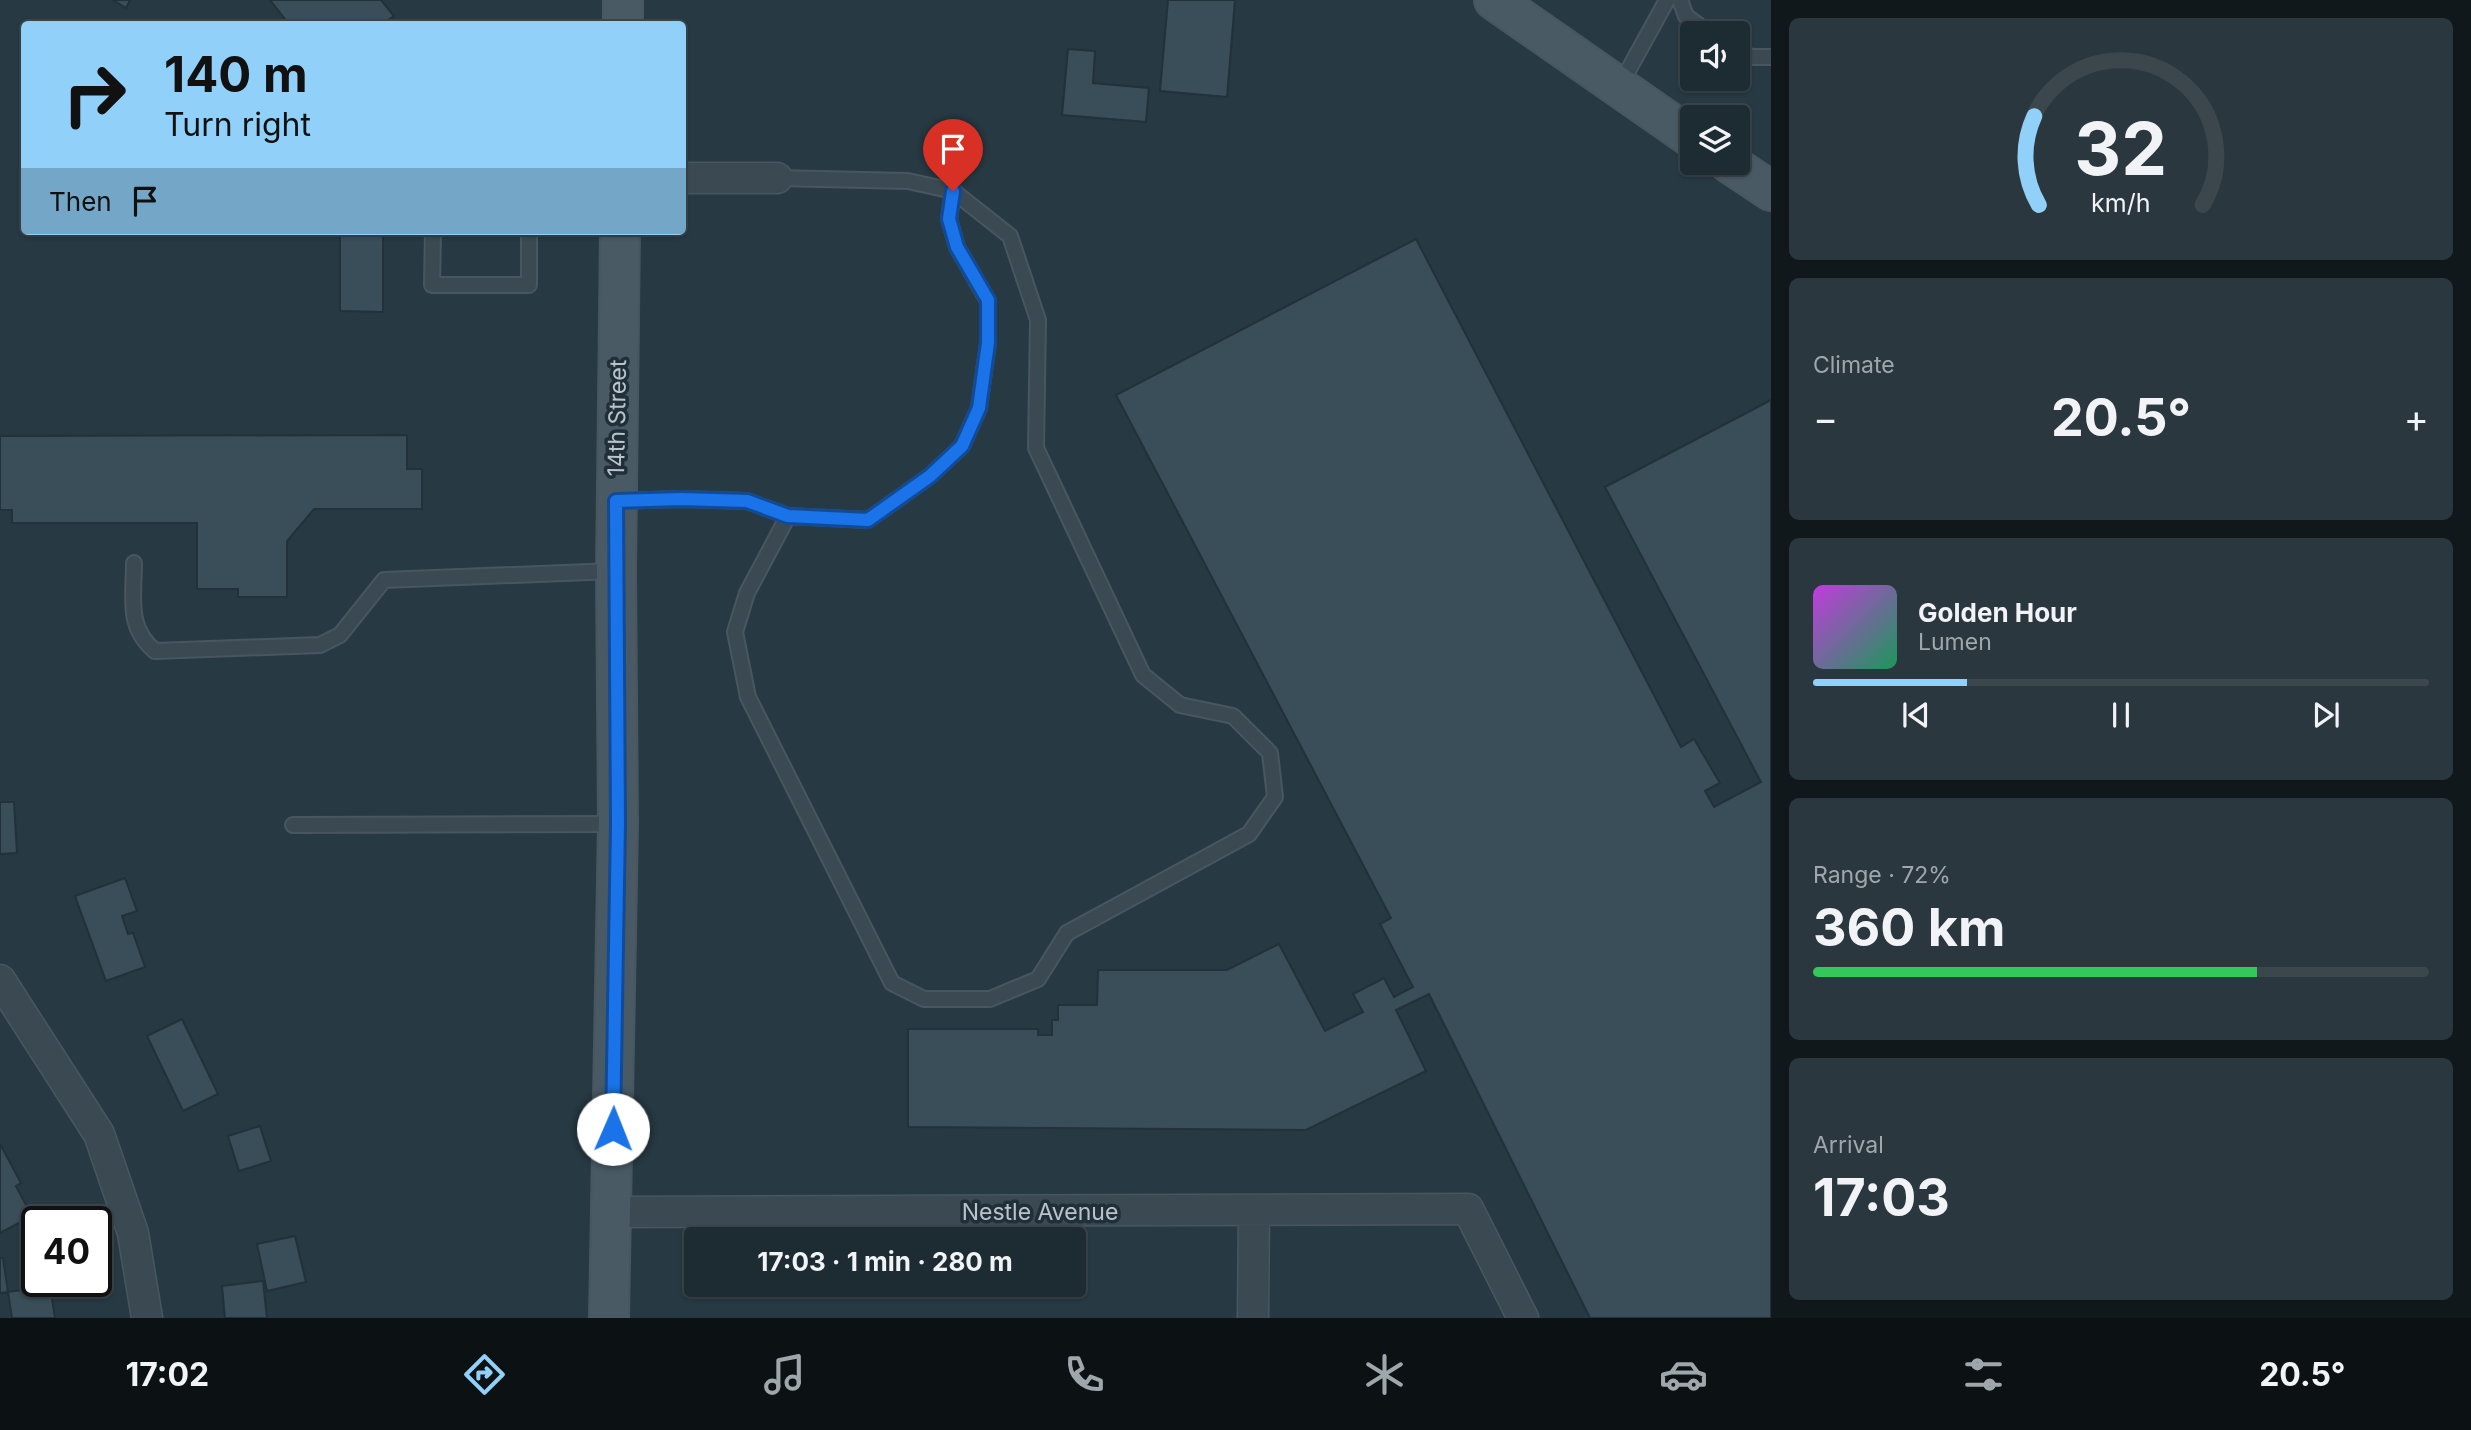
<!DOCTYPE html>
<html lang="en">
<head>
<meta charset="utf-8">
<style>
	body { margin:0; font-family:Inter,sans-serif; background:#2a373e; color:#f1f3f6; height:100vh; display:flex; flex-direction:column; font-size:26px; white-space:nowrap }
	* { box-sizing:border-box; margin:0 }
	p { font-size:23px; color:#a0a7ac }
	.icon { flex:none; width:38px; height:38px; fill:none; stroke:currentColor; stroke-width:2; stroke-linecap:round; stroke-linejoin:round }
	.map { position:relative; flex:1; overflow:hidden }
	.drawer { display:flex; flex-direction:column; gap:18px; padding:18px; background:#10181c; width:700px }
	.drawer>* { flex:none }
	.guide { position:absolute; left:21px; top:21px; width:665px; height:214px; border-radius:7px; box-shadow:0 2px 5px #0004,0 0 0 2px #3b474d; background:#91d0f9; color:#111; overflow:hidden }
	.tools { position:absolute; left:1680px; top:21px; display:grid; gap:14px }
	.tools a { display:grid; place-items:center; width:70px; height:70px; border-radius:7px; background:#1d2b32; box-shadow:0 2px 5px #0004,0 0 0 2px #3b474d; font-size:35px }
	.speed { position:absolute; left:21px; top:1206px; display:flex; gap:14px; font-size:35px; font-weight:700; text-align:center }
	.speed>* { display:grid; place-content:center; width:91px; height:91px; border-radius:50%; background:#1d2b32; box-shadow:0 2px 5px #0004,0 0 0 2px #3b474d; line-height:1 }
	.speed .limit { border:4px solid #111; border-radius:10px; background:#fff; color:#111 }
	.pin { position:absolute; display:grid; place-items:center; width:60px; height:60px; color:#fff; margin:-72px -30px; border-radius:50% 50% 50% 0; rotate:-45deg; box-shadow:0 0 7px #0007 }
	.pin .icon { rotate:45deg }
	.me { position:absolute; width:77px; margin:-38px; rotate:1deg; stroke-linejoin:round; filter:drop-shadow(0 0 5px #0008) }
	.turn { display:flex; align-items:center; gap:24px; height:147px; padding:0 28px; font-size:32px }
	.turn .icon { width:91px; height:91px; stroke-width:2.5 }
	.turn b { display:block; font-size:49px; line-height:60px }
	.then { display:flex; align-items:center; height:66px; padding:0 28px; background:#0003; gap:14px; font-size:26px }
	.big { font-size:52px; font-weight:700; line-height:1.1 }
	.drawer .widget { flex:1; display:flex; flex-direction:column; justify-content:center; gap:10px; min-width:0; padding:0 24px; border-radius:10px; background:#2a373e }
	.drawer .dial { align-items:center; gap:0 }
	.dial svg { height:182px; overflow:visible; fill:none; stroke:#3b474d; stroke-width:7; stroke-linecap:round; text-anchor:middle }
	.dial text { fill:#f1f3f6; stroke:none }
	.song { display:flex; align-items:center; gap:21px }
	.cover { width:84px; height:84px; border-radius:10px; background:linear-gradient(135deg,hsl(290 70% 55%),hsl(150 70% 35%)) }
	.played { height:7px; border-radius:4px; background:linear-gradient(90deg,#91d0f9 25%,#3b474d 25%) }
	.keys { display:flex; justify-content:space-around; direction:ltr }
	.heat { display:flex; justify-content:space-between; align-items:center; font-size:38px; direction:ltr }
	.charge { height:10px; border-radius:5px; background:linear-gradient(90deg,#34c759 72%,#3b474d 0) }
	.trip { position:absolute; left:684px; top:1227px; width:402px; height:70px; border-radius:7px; background:#1d2b32; box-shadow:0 2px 5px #0004,0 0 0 2px #3b474d; font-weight:700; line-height:70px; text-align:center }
	.dock { display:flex; height:112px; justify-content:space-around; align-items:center; background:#0c1114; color:#a0a7ac }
	.dock .icon { width:49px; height:49px }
	.dock .current { color:#91d0f9 }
	.dock b { font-size:32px; color:#f1f3f6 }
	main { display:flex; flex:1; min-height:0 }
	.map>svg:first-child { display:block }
</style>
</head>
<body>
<main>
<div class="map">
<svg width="1771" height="1318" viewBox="0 0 1771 1318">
	<rect width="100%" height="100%" fill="#273943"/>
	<!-- building -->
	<path fill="#394e59" stroke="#22313a" stroke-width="2" d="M113,0H130L126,8Z
		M270,0H381L394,16L382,24H289Z
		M1168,0H1235L1227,97L1160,91Z
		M1068,49L1095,51L1093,83L1149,88L1146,122L1062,115Z
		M340,231H383V312L340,311Z
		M1416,239L1681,747L1694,739L1720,783L1705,791L1714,807L1761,782L1605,487L1771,400V1318H1590L1429,994L1396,1010L1426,1071L1306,1130L908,1127V1029H1038V1035H1052V1020H1058V1005H1097L1098,970H1227L1279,944L1325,1031L1363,1012L1353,994L1384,978L1394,997L1413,987L1380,924L1391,918L1116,395Z
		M407,435V469H422V509H314L287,541V597H238V589H197V523H12V510H0V436Z
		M0,802H14L17,853L0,854Z
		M125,878L137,911L122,916L128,934L133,933L145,967L106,981L75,896Z
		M182,1019L218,1094L183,1111L147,1036Z
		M260,1126L271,1161L239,1171L228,1136Z
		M0,1144L21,1183L16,1186L32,1216L0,1233Z
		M295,1236L306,1282L267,1291L257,1244Z
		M0,1258H3L8,1292L0,1293Z
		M263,1281L267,1318H225L222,1286Z
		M50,1286L55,1318H12L8,1292Z"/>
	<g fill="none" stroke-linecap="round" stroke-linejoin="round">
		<defs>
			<path id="lane" d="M1680,0L1686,16L1709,33
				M1738,53L1753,57H1771
				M1619,87L1667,0
				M777,178L908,181L953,191L1010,236L1038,320L1036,448L1143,675L1180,705L1233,716L1270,753L1275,797L1249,834L1067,933L1038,979L990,999H924L892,983L748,697L735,632L747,593L788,516
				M433,231L432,285H529V231
				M617,501L681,499L747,501L788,516L868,520L930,476L962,446L979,408L988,343V301L957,247L949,219L953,191
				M134,563C134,597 126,627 155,651L320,645L340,635L384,580L614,571
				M293,825L617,824"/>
			<path id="street" d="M682,178H777
				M0,980L99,1134L133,1233L147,1318
				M611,1212L1468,1209L1523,1318
				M1253,1318L1254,1211"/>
			<path id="secondary" d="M1494,0L1692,138
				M623,24V0
				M1729,163L1771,191
				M609,1318L618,824L616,571L620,231"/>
		</defs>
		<!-- lane casing -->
		<use href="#lane" stroke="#48565f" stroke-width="18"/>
		<!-- street casing -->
		<use href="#street" stroke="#48565f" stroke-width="33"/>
		<!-- secondary casing -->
		<use href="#secondary" stroke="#48565f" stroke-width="42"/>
		<!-- lane -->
		<use href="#lane" stroke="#3b4a52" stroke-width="14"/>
		<!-- street -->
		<use href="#street" stroke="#3b4a52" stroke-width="30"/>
		<!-- secondary -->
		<use href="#secondary" stroke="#495a65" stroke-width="38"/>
	</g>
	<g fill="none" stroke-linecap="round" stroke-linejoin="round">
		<defs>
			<path id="route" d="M613,1129L618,824L616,501L681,499L747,501L788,516L868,520L930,476L962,446L979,408L988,343V300L957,247L949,219L953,191"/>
		</defs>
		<!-- route casing -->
		<use href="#route" stroke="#114b97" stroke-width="18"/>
		<!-- route -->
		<use href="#route" stroke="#1a73e8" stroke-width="12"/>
	</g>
	<g text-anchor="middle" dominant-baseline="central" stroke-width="7" stroke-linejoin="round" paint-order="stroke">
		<!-- street labels -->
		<g font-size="23" fill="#b8c4cc" stroke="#202f38">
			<text transform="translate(617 418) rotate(-89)">14th Street</text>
			<text x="1040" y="1212">Nestle Avenue</text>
		</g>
	</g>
</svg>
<div class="tools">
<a><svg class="icon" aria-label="sound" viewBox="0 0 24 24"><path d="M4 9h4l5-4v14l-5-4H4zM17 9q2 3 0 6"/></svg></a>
<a><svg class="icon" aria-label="layers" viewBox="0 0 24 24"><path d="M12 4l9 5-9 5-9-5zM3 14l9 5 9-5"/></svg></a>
</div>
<div class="speed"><div class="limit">40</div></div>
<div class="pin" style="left:953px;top:191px;background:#d93025"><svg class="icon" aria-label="arrive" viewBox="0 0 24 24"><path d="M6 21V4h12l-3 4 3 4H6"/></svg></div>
<svg class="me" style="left:613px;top:1129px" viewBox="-20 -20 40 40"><circle r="19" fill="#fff"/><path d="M0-13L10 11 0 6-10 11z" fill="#1a73e8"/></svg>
<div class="trip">17:03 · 1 min · 280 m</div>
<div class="guide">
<div class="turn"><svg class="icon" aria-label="right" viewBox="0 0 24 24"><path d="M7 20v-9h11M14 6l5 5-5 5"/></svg><div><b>140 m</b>Turn right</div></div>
<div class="then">Then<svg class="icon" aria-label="arrive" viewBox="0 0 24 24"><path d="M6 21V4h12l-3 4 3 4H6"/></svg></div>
</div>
</div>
<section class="drawer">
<div class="widget dial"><svg viewBox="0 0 100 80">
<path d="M14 69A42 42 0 1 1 86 69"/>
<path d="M14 69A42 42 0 0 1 12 30" stroke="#91d0f9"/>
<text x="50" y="56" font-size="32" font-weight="700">32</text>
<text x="50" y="72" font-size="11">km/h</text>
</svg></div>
<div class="widget"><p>Climate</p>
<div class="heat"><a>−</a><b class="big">20.5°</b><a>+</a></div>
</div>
<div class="widget">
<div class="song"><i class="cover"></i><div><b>Golden Hour</b><p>Lumen</p></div></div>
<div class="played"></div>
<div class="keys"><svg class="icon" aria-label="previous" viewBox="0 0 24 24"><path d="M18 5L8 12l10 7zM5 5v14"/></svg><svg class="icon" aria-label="pause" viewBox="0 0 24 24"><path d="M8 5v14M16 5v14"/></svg><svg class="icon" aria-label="next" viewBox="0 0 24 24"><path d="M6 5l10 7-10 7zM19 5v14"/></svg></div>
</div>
<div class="widget"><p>Range · 72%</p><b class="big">360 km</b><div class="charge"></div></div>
<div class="widget"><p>Arrival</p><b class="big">17:03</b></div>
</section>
</main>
<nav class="dock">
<b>17:02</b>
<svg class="icon current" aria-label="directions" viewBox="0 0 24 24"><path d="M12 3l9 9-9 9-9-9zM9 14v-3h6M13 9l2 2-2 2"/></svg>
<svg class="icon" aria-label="music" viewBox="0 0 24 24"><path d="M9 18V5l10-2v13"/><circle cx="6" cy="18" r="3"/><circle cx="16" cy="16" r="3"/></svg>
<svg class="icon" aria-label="phone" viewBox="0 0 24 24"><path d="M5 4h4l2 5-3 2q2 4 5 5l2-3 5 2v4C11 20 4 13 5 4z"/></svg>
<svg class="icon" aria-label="climate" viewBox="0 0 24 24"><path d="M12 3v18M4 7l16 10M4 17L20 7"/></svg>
<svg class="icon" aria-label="car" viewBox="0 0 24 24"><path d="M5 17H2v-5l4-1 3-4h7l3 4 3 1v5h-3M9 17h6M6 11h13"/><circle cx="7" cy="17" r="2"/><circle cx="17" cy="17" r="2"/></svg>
<svg class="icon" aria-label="filters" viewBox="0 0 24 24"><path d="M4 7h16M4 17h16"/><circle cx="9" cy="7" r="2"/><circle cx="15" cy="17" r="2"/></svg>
<b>20.5°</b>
</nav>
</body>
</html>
